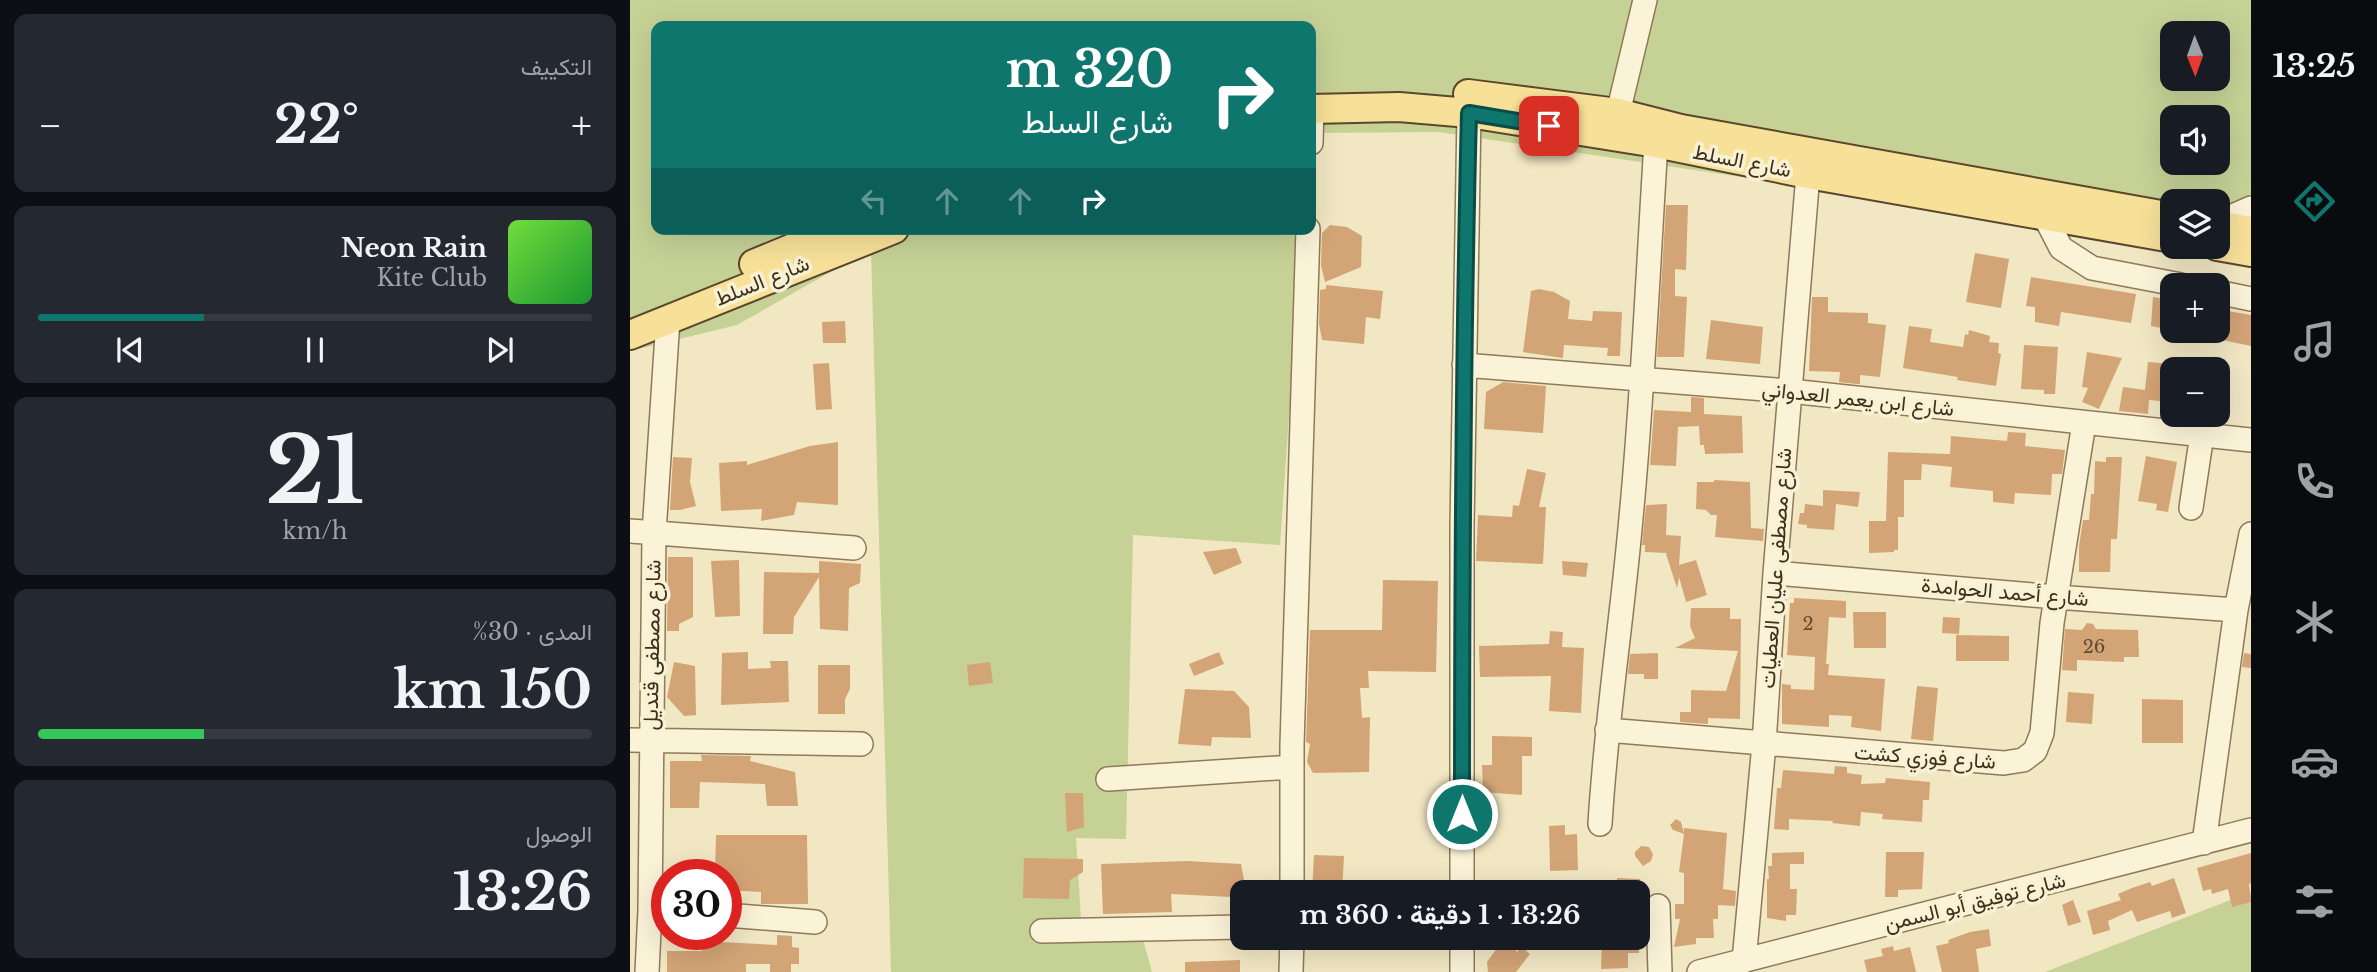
<!DOCTYPE html>
<html lang="ar">
<head>
<meta charset="utf-8">
<style>
	body { margin:0; font-family:"Libre Baskerville",Vazirmatn,serif; background:#242831; color:#f1f3f6; direction:rtl; height:100vh; display:flex; flex-direction:column; font-size:26px; white-space:nowrap }
	* { box-sizing:border-box; margin:0 }
	p { font-size:23px; color:#9ea1a6 }
	.icon { flex:none; width:38px; height:38px; fill:none; stroke:currentColor; stroke-width:2; stroke-linecap:round; stroke-linejoin:round }
	.map { position:relative; flex:1; overflow:hidden; direction:ltr }
	.panel { display:flex; flex-direction:column; gap:14px; padding:14px; background:#0d0f14; width:630px }
	.panel>* { flex:none }
	.hud { position:absolute; left:21px; top:21px; width:665px; height:214px; border-radius:14px; box-shadow:0 7px 28px #0002; direction:rtl; background:#0f766e; color:#fff; overflow:hidden }
	.needle { width:46px; rotate:179deg }
	.buttons { position:absolute; left:1530px; top:21px; display:grid; gap:14px }
	.buttons a { display:grid; place-items:center; width:70px; height:70px; border-radius:14px; background:#171b24; box-shadow:0 7px 28px #0002; font-size:35px }
	.speed { position:absolute; left:21px; top:859px; display:flex; gap:14px; font-size:35px; font-weight:700; text-align:center }
	.speed>* { display:grid; place-content:center; width:91px; height:91px; border-radius:50%; background:#171b24; box-shadow:0 7px 28px #0002; line-height:1 }
	.speed .limit { border:10px solid #d22; background:#fff; color:#111 }
	.pin { position:absolute; display:grid; place-items:center; width:60px; height:60px; color:#fff; margin:-30px; border-radius:14px; box-shadow:0 4px 10px #0006 }
	.me { position:absolute; width:77px; margin:-38px; rotate:0deg; stroke-linejoin:round; filter:drop-shadow(0 0 5px #0008) }
	.turn { display:flex; align-items:center; gap:24px; height:147px; padding:0 28px; font-size:32px }
	.turn .icon { width:91px; height:91px; stroke-width:2.5 }
	.turn b { display:block; font-size:49px; line-height:60px }
	.lanes { display:flex; align-items:center; height:66px; padding:0 28px; background:#0003; justify-content:center; gap:35px; direction:ltr }
	.lanes .off { opacity:.35 }
	.big { font-size:52px; font-weight:700; line-height:1.1 }
	.panel .tile { flex:1; display:flex; flex-direction:column; justify-content:center; gap:10px; min-width:0; padding:0 24px; border-radius:14px; background:#242831 }
	.panel .dial { align-items:center; gap:0 }
	.dial b { font-size:91px; line-height:1 }
	.song { display:flex; align-items:center; gap:21px }
	.cover { width:84px; height:84px; border-radius:10px; background:linear-gradient(135deg,hsl(100 70% 55%),hsl(130 70% 35%)) }
	.played { height:7px; border-radius:4px; background:linear-gradient(90deg,#0f766e 30%,#363941 30%) }
	.keys { display:flex; justify-content:space-around; direction:ltr }
	.heat { display:flex; justify-content:space-between; align-items:center; font-size:38px; direction:ltr }
	.charge { height:10px; border-radius:5px; background:linear-gradient(90deg,#34c759 30%,#363941 0) }
	.trip { position:absolute; left:600px; top:880px; width:420px; height:70px; border-radius:14px; background:#171b24; box-shadow:0 7px 28px #0002; font-weight:700; line-height:70px; text-align:center; direction:rtl }
	main { display:flex; flex:1; min-height:0 }
	.dock { display:flex; flex-direction:column; width:126px; justify-content:space-around; align-items:center; background:#090b0e; color:#9ea1a6 }
	.dock .icon { width:49px; height:49px }
	.dock .on { color:#0f766e }
	.dock b { font-size:32px; color:#f1f3f6 }
	.map>svg:first-child { display:block }
</style>
</head>
<body>
<main>
<nav class="dock">
<b>13:25</b>
<svg class="icon on" aria-label="directions" viewBox="0 0 24 24"><path d="M12 3l9 9-9 9-9-9zM9 14v-3h6M13 9l2 2-2 2"/></svg>
<svg class="icon" aria-label="music" viewBox="0 0 24 24"><path d="M9 18V5l10-2v13"/><circle cx="6" cy="18" r="3"/><circle cx="16" cy="16" r="3"/></svg>
<svg class="icon" aria-label="phone" viewBox="0 0 24 24"><path d="M5 4h4l2 5-3 2q2 4 5 5l2-3 5 2v4C11 20 4 13 5 4z"/></svg>
<svg class="icon" aria-label="climate" viewBox="0 0 24 24"><path d="M12 3v18M4 7l16 10M4 17L20 7"/></svg>
<svg class="icon" aria-label="car" viewBox="0 0 24 24"><path d="M5 17H2v-5l4-1 3-4h7l3 4 3 1v5h-3M9 17h6M6 11h13"/><circle cx="7" cy="17" r="2"/><circle cx="17" cy="17" r="2"/></svg>
<svg class="icon" aria-label="filters" viewBox="0 0 24 24"><path d="M4 7h16M4 17h16"/><circle cx="9" cy="7" r="2"/><circle cx="15" cy="17" r="2"/></svg>
</nav>
<div class="map">
<svg width="1621" height="972" viewBox="0 0 1621 972">
	<rect width="100%" height="100%" fill="#f2e7c3"/>
	<!-- green -->
	<path fill="#c6d196" fill-rule="evenodd" d="M0,0H1621V253L1587,247V201H1542V241L809,132L681,133V26H26V229H672L650,545L503,535L496,839L446,838L452,936L510,929L522,972H261L241,249L107,325L0,351ZM1542,33H1587V79H1542ZM1542,117H1587V163H1542Z
		M1621,892V972H1415Z"/>
	<!-- building -->
	<path fill="#d3a476" d="M1036,205H1058L1056,270L1045,269V296L1057,297L1054,357H1027Z
		M700,225L717,227L732,236L731,267L695,282L691,266L692,233Z
		M1345,253L1379,259L1371,308L1336,302Z
		M1401,277L1506,294L1501,323L1431,312L1429,326L1405,322V307L1396,306Z
		M696,285L753,291L750,319L736,317L734,344L692,340L689,324L690,290L696,289Z
		M909,289L924,292L940,301L938,319L962,321L963,311L992,312L990,356H977L978,348L934,345L933,358L893,352L901,291Z
		M1182,297H1198V312L1238,313V323L1256,325L1250,377L1230,375V384H1226L1209,382L1210,372L1179,371Z
		M1523,297L1542,300V330L1521,326Z
		M1587,309L1621,315V346L1587,339Z
		M1081,320L1133,327L1130,364L1076,359Z
		M215,321L216,343H193L192,322Z
		M1279,326L1302,329L1300,342L1333,347L1335,334L1338,335L1339,330L1360,336L1359,342L1369,343L1368,353L1371,354L1366,386L1327,380L1328,377L1273,368Z
		M1394,345L1428,347L1425,394H1414V390L1391,389Z
		M1457,352L1492,358L1469,409L1452,402L1458,388L1452,387Z
		M1518,362L1542,364V402L1519,400L1518,414L1489,411L1493,387L1515,390Z
		M199,363L202,409L186,410L183,364Z
		M873,382L916,386L913,433L854,429L856,392Z
		M1061,397L1074,398V414L1112,416L1113,453L1075,454L1074,445H1070L1069,426L1048,427L1046,466L1020,465L1024,410L1061,412Z
		M1378,432L1396,433L1395,446L1435,450L1432,474H1422L1421,495L1385,493L1384,504L1363,502V491L1320,487L1322,467L1292,464L1291,480H1274V517H1268V550H1264V552L1239,553V521H1256L1258,452L1320,454L1321,436L1377,441Z
		M208,442V505L167,502L164,515L131,521L132,509L91,511L89,463L117,461V465L180,446Z
		M1516,456L1547,462L1538,512L1526,510L1527,504L1508,501Z
		M43,457L62,458L60,482L66,506L50,510H40Z
		M1476,457H1492L1487,539H1481L1480,572H1449V546L1453,520H1459L1461,494H1464L1465,461L1476,462Z
		M897,469L916,473L909,507H916L913,564L846,561L848,515L882,517L883,505L889,506Z
		M1084,480L1120,482L1121,528L1134,529L1133,541L1085,537L1087,515H1081L1076,510L1066,509L1067,482H1084Z
		M1193,490L1230,492L1228,507L1206,504L1204,530L1177,528V525L1168,524L1170,513H1174L1175,504L1193,506Z
		M1037,504L1036,535L1051,536L1049,565L1066,560L1077,595L1056,602L1049,577L1047,588L1036,554L1037,553L1015,552V545H1012L1016,505Z
		M606,548L612,563L584,575L573,552Z
		M38,557H63V617L49,624V631H37Z
		M109,560L110,616L85,617L81,561Z
		M189,561L231,564L230,583L219,588L218,631L190,629L189,577L164,617L163,634H133L134,572L189,573Z
		M932,561L958,563L956,577L933,575Z
		M753,580L808,581L806,672L738,671L739,688H730L732,718L740,717L739,772L683,773L677,762L680,744L676,742L680,630H752Z
		M1164,598L1216,601V618L1199,617L1196,664H1199L1198,675L1255,679L1251,731L1221,727L1222,716L1199,715V727L1152,724V684L1161,685V689L1184,690L1185,657L1157,655L1160,603H1164Z
		M1061,608H1100V619H1111L1110,719L1078,718V724L1050,722V712H1061V690L1096,691L1108,651L1045,648L1065,638L1060,626Z
		M1223,612H1256V648H1224Z
		M1313,617L1330,618L1329,634L1312,633Z
		M1457,623L1463,624L1466,629L1508,630L1509,657H1494V662L1447,660V671L1432,670L1435,629L1452,630Z
		M920,631L933,632L932,647L954,648L951,713L919,711L921,676L850,677L849,646L919,644Z
		M1326,635L1379,636V661H1326Z
		M118,652V669L141,668L140,661H158L159,702L91,705L92,653Z
		M589,652L594,664L564,676L559,664Z
		M1028,653V679H1014V674H998L1000,654Z
		M1614,653L1621,654V668L1612,667Z
		M44,662L65,666L66,715L54,716L37,697Z
		M360,662L363,683L339,686L337,665Z
		M188,665H220V689L215,699V714H188Z
		M1287,686L1308,688L1303,741L1281,739Z
		M555,689L604,691L619,707L621,738L582,737L581,746L548,744Z
		M1438,692L1464,694L1462,724L1436,722Z
		M1512,699L1553,700V743H1512Z
		M862,736L902,737V756H892V795L853,792L852,765H862Z
		M71,755L121,756L120,761L165,772L168,806H137L135,784L70,782L69,808H40V761H72Z
		M1205,766L1217,767V773L1232,775L1231,784L1255,783L1256,778L1300,782L1299,800H1293L1292,822L1252,819L1253,814L1231,812L1230,826L1202,823L1203,821L1159,819V830L1144,829L1147,788H1151L1153,770L1204,774Z
		M435,793H453L454,827L437,832Z
		M1046,819L1051,822L1054,833V828L1097,833L1093,889L1106,891L1105,906L1088,905V919H1083L1084,938H1066V944L1044,947L1050,919H1045V904H1054V873L1049,872L1054,834L1043,830L1040,825Z
		M935,825V835L947,834L948,870L920,871L919,826Z
		M86,835H177L178,904H131V892L96,890V875H85Z
		M1011,846L1019,847L1023,854L1021,861L1013,866L1005,856V852Z
		M1174,852V864H1160V889H1167L1166,915H1156V921L1137,918V879H1139L1138,866H1142V853Z
		M1256,852H1294L1292,889L1268,890V897H1255Z
		M1621,853V883L1619,884L1621,902L1602,907L1598,889L1582,894L1581,889L1573,891L1567,868Z
		M684,855L714,856L712,892H682Z
		M394,858L453,859V872L440,880L439,899L393,898Z
		M557,861L611,864L615,885L601,897L541,894L542,912L473,914L471,864Z
		M987,878L1010,879V892L986,891Z
		M1544,878L1556,913L1542,918L1540,911L1507,922L1502,910L1478,921L1480,930L1463,935L1457,911L1491,900L1488,894L1502,888L1520,882L1522,886Z
		M1443,900L1451,922L1438,926L1432,905Z
		M1359,929L1361,946L1346,949L1349,972H1312L1306,946L1319,943L1318,940L1340,932Z
		M147,935L162,936V947L169,948V964H161V972H140V964H116V972H37V951H72V941L147,945Z
		M972,938H1009V953H998V968L971,969Z
		M882,946L887,952L891,946L900,954L886,972H858L857,962L867,948Z
		M1263,946L1264,951L1280,947L1286,972H1237L1234,960L1253,956L1251,949Z
		M610,960V972H555V962Z"/>
	<g fill="none" stroke-linecap="round" stroke-linejoin="round">
		<defs>
			<path id="minor" d="M988,113L1015,0
				M681,143L682,108
				M1414,215L1431,248L1462,268L1551,285
				M1587,223L1621,208
				M1587,292L1621,299
				M834,365L1160,391L1621,440
				M1561,508L1572,434
				M0,531L224,548
				M1145,573L1426,597L1606,610
				M977,730L1374,763L1393,760L1405,751L1412,733L1422,623L1454,423
				M0,740L231,744
				M478,779L662,767
				M970,824C976,721 992,620 1001,518C1013,393 1018,268 1026,143
				M1574,843L1606,610L1621,534
				M662,892V745L678,229
				M832,892V526L839,113
				M1028,906L1030,972
				M96,915L185,922
				M412,931L612,927
				M1114,961L1134,744L1145,573L1178,174
				M17,972L20,910L24,533L38,319
				M661,972L662,938
				M832,972V938
				M1069,972L1621,830"/>
			<path id="major" d="M838,94L988,113L1051,129L1542,217
				M681,109L769,107L839,113L1026,143L1178,174L1542,238
				M1587,225L1621,231
				M1587,246L1621,252
				M124,264L209,229
				M0,335L264,229"/>
		</defs>
		<!-- minor casing -->
		<use href="#minor" stroke="#8e7958" stroke-width="26"/>
		<!-- major casing -->
		<use href="#major" stroke="#5b462d" stroke-width="32"/>
		<!-- minor -->
		<use href="#minor" stroke="#fbf3d8" stroke-width="23"/>
		<!-- major -->
		<use href="#major" stroke="#f7e199" stroke-width="28"/>
	</g>
	<g fill="none" stroke-linecap="round" stroke-linejoin="round">
		<defs>
			<path id="route" d="M832,814C832,580 833,347 839,113L919,126"/>
		</defs>
		<!-- route casing -->
		<use href="#route" stroke="#0a4d48" stroke-width="18"/>
		<!-- route -->
		<use href="#route" stroke="#0f766e" stroke-width="12"/>
	</g>
	<g text-anchor="middle" dominant-baseline="central" stroke-width="7" stroke-linejoin="round" paint-order="stroke">
		<!-- number labels -->
		<g font-size="18" fill="#624c33">
			<text x="1178" y="624">2</text>
			<text x="1464" y="647">26</text>
		</g>
		<!-- street labels -->
		<g font-size="21" fill="#3d2f1d" stroke="#f8f1d4">
			<text transform="translate(1112 161) rotate(11)">شارع السلط</text>
			<text transform="translate(132 281) rotate(-22)">شارع السلط</text>
			<text transform="translate(1228 399) rotate(6)">شارع ابن يعمر العدواني</text>
			<text transform="translate(1146 568) rotate(-86)">شارع مصطفى عليان العطيات</text>
			<text transform="translate(1375 592) rotate(5)">شارع أحمد الحوامدة</text>
			<text transform="translate(22 645) rotate(-89)">شارع مصطفى قنديل</text>
			<text transform="translate(1295 757) rotate(4)">شارع فوزي كشت</text>
			<text transform="translate(1345 902) rotate(-14)">شارع توفيق أبو السمن</text>
		</g>
	</g>
</svg>
<div class="buttons">
<a><svg class="needle" viewBox="-14 -14 28 28"><path d="M0-13l5 13h-10z" fill="#e53935"/><path d="M0 13l5-13h-10z" fill="#9ea1a6"/></svg></a>
<a><svg class="icon" aria-label="sound" viewBox="0 0 24 24"><path d="M4 9h4l5-4v14l-5-4H4zM17 9q2 3 0 6"/></svg></a>
<a><svg class="icon" aria-label="layers" viewBox="0 0 24 24"><path d="M12 4l9 5-9 5-9-5zM3 14l9 5 9-5"/></svg></a>
<a>+</a>
<a>−</a>
</div>
<div class="speed"><div class="limit">30</div></div>
<div class="pin" style="left:919px;top:126px;background:#d93025"><svg class="icon" aria-label="arrive" viewBox="0 0 24 24"><path d="M6 21V4h12l-3 4 3 4H6"/></svg></div>
<svg class="me" style="left:832px;top:814px" viewBox="-20 -20 40 40"><circle r="17" fill="#0f766e" stroke="#fff" stroke-width="3"/><path d="M0-11L8 9 0 5-8 9z" fill="#fff"/></svg>
<div class="trip">13:26 · 1 دقيقة · 360 m</div>
<div class="hud">
<div class="turn"><svg class="icon" aria-label="right" viewBox="0 0 24 24"><path d="M7 20v-9h11M14 6l5 5-5 5"/></svg><div><b>320 m</b>شارع السلط</div></div>
<div class="lanes"><svg class="icon off" aria-label="left" viewBox="0 0 24 24"><path d="M17 20v-9H6M10 6l-5 5 5 5"/></svg><svg class="icon off" aria-label="ahead" viewBox="0 0 24 24"><path d="M12 20V5M6 11l6-6 6 6"/></svg><svg class="icon off" aria-label="ahead" viewBox="0 0 24 24"><path d="M12 20V5M6 11l6-6 6 6"/></svg><svg class="icon" aria-label="right" viewBox="0 0 24 24"><path d="M7 20v-9h11M14 6l5 5-5 5"/></svg></div>
</div>
</div>
<section class="panel">
<div class="tile"><p>التكييف</p>
<div class="heat"><a>−</a><b class="big">22°</b><a>+</a></div>
</div>
<div class="tile">
<div class="song"><i class="cover"></i><div><b>Neon Rain</b><p>Kite Club</p></div></div>
<div class="played"></div>
<div class="keys"><svg class="icon" aria-label="previous" viewBox="0 0 24 24"><path d="M18 5L8 12l10 7zM5 5v14"/></svg><svg class="icon" aria-label="pause" viewBox="0 0 24 24"><path d="M8 5v14M16 5v14"/></svg><svg class="icon" aria-label="next" viewBox="0 0 24 24"><path d="M6 5l10 7-10 7zM19 5v14"/></svg></div>
</div>
<div class="tile dial"><b>21</b><p>km/h</p></div>
<div class="tile"><p>المدى · 30%</p><b class="big">150 km</b><div class="charge"></div></div>
<div class="tile"><p>الوصول</p><b class="big">13:26</b></div>
</section>
</main>
</body>
</html>
